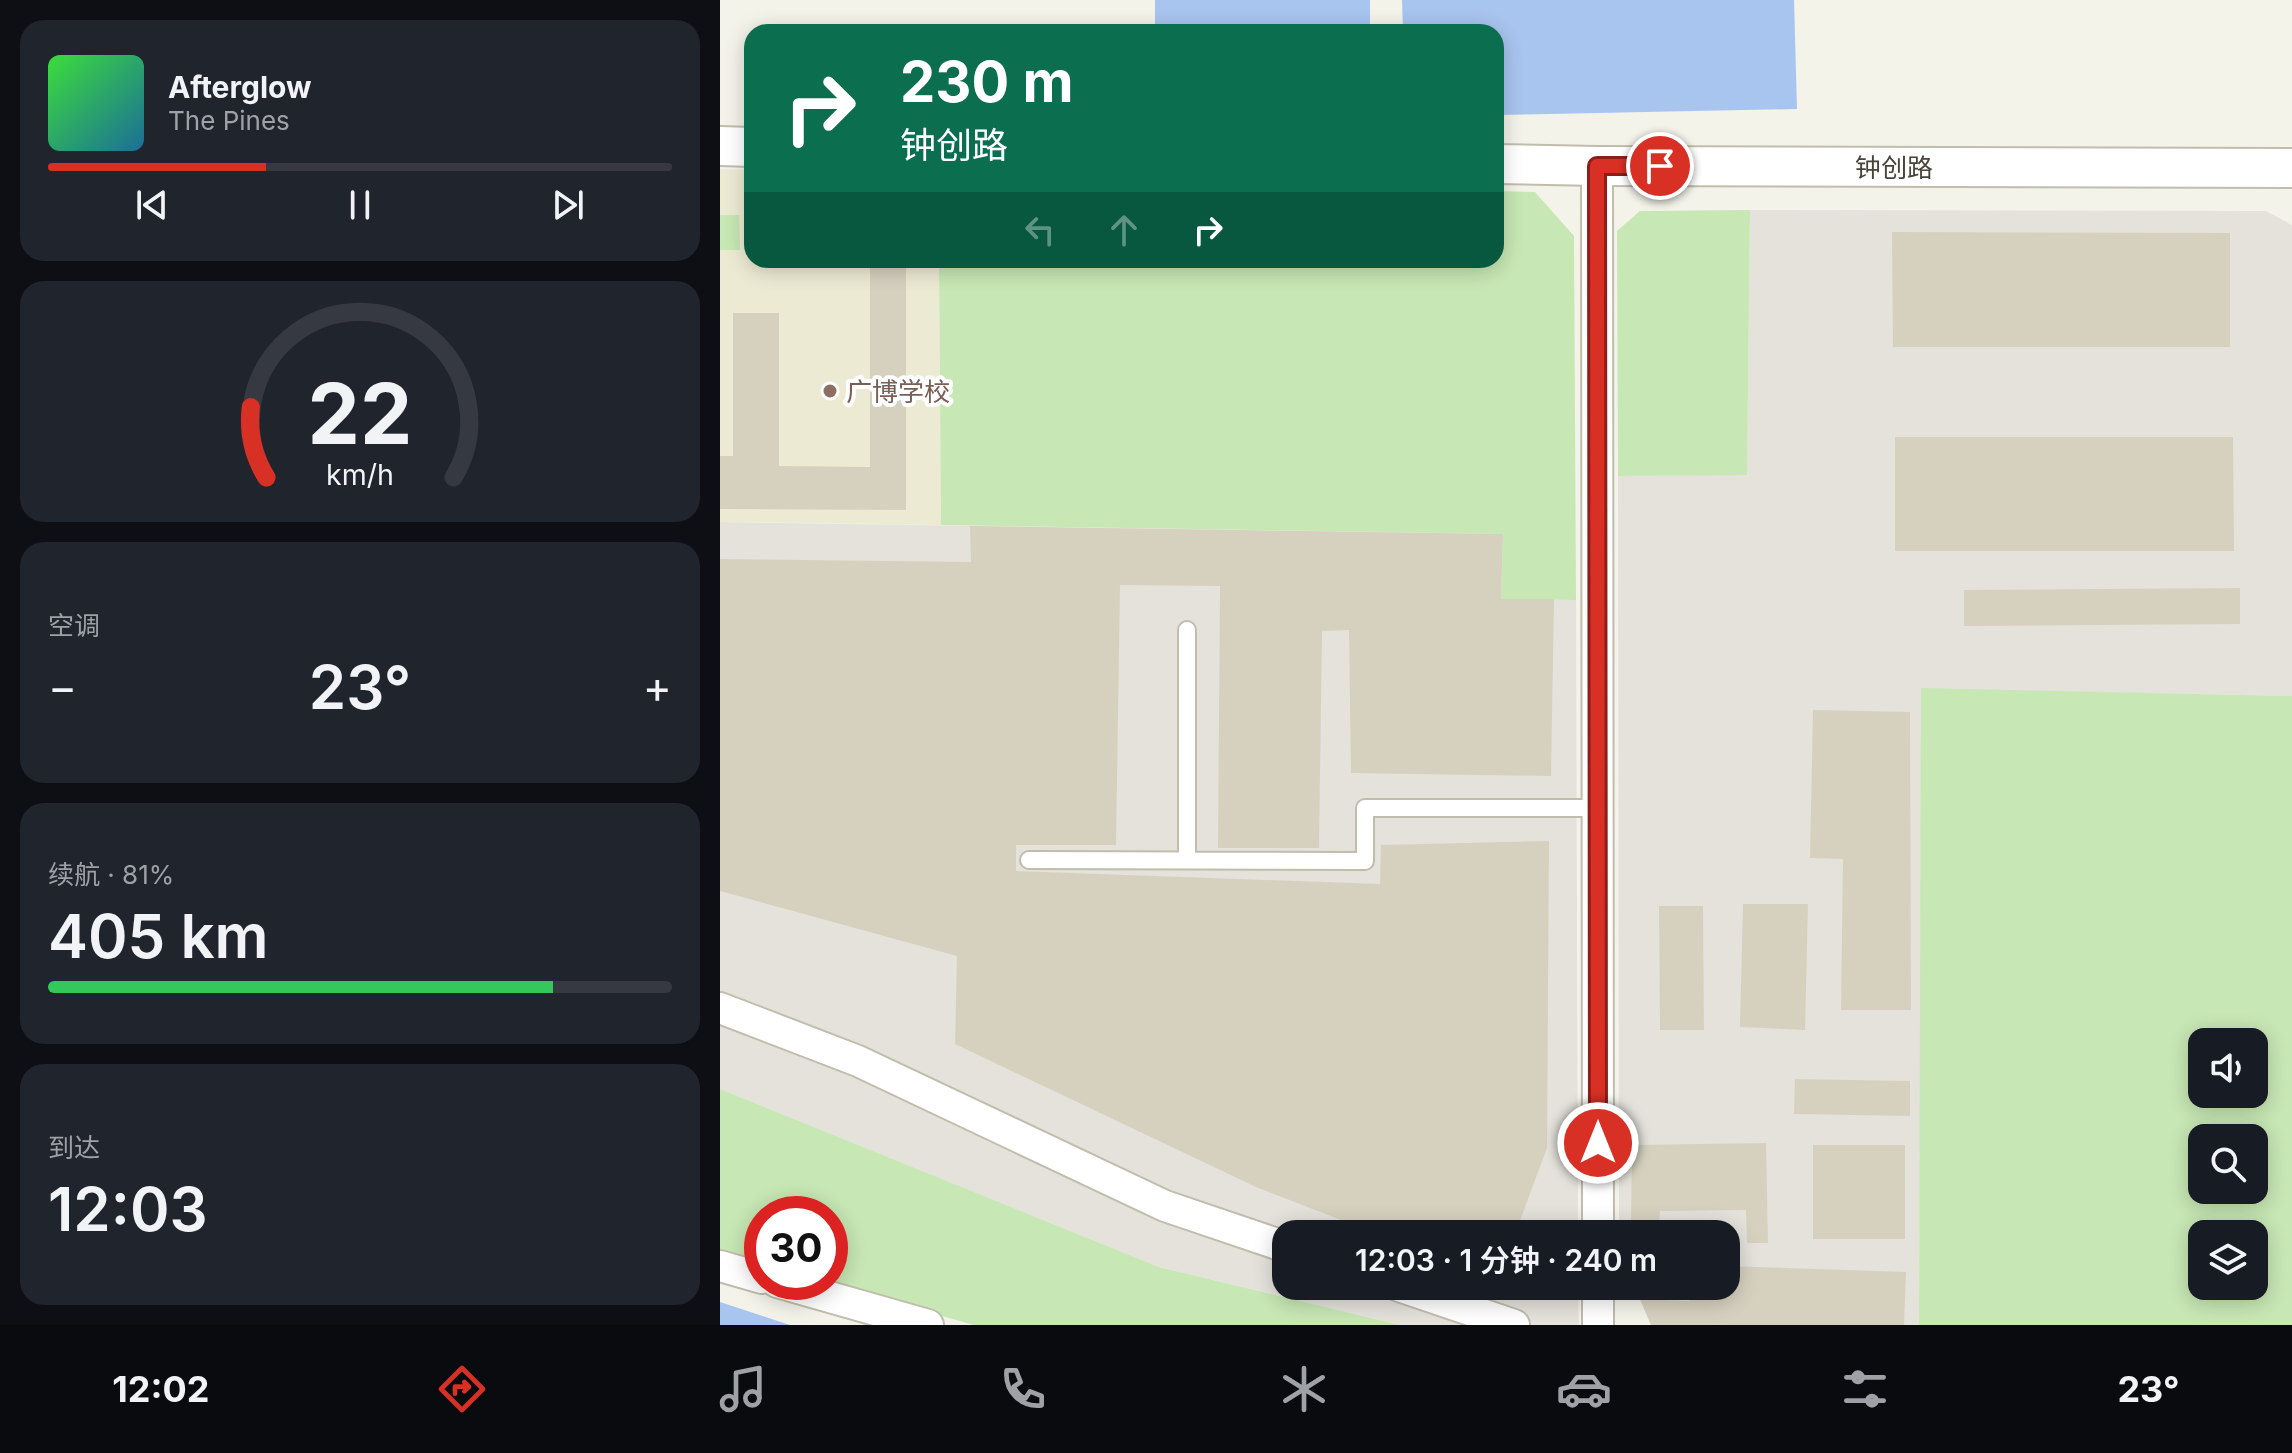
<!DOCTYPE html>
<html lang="zh">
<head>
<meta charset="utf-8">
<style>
	body { margin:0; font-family:Inter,"Noto Sans SC",sans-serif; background:#20242c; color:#f1f3f6; height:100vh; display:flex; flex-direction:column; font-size:30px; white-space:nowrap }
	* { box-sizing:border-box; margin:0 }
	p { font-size:26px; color:#9ea1a6 }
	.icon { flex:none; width:44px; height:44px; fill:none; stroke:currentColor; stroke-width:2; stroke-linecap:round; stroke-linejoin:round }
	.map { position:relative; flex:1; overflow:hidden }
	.side { display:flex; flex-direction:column; gap:20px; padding:20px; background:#0d0f14; width:720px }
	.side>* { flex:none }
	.top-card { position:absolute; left:24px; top:24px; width:760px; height:244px; border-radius:24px; box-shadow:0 4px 20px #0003; background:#0b6e4f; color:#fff; overflow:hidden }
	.fabs { position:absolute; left:1468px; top:1028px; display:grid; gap:16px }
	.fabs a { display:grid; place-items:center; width:80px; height:80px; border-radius:16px; background:#171b24; box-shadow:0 4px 20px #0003; font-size:40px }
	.speed { position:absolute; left:24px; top:1196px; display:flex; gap:16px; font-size:40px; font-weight:700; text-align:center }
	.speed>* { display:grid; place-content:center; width:104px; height:104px; border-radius:50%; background:#171b24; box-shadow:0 4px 20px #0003; line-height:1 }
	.speed .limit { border:12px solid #d22; background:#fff; color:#111 }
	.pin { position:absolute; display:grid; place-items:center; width:68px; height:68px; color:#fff; margin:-34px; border:4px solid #fff; border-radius:50%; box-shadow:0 2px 8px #0007 }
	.me { position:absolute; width:88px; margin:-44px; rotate:0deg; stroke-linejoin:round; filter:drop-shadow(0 0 6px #0008) }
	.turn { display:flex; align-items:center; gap:28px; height:168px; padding:0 24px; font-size:36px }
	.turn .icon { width:104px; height:104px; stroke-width:2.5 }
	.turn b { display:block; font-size:56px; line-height:68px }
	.lanes { display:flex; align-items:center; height:76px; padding:0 24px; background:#0003; justify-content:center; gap:40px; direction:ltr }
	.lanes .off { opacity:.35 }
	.big { font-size:60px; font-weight:600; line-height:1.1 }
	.side .card { flex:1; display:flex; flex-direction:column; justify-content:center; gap:12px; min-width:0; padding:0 28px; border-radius:24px; background:#20242c }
	.side .dial { align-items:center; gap:0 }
	.dial svg { height:208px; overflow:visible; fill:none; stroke:#363941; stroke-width:7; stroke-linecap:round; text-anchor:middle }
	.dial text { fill:#f1f3f6; stroke:none }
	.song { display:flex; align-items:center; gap:24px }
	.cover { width:96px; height:96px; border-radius:12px; background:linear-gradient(135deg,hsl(120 70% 55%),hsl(200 70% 35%)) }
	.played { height:8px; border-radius:4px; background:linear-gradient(90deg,#d93025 35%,#363941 35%) }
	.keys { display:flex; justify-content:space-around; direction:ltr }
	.heat { display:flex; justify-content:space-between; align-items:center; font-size:44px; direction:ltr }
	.charge { height:12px; border-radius:6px; background:linear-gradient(90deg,#34c759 81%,#363941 0) }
	.trip { position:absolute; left:552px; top:1220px; width:468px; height:80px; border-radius:24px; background:#171b24; box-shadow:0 4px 20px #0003; font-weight:600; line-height:80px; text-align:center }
	.dock { display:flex; height:128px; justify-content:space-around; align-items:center; background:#090b0e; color:#9ea1a6 }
	.dock .icon { width:56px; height:56px }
	.dock .selected { color:#d93025 }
	.dock b { font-size:36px; color:#f1f3f6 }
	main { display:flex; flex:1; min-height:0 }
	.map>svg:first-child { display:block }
</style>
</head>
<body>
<main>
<section class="side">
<div class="card">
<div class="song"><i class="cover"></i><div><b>Afterglow</b><p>The Pines</p></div></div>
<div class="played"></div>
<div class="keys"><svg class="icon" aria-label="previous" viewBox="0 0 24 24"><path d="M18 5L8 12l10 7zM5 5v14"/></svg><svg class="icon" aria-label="pause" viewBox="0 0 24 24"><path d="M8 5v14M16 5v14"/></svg><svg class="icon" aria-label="next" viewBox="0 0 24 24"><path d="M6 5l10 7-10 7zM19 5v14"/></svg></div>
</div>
<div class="card dial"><svg viewBox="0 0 100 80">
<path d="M14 69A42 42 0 1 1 86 69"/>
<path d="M14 69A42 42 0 0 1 8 42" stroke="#d93025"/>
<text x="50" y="56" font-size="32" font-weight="700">22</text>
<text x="50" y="72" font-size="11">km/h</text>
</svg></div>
<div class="card"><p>空调</p>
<div class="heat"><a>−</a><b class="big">23°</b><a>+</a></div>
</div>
<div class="card"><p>续航 · 81%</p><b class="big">405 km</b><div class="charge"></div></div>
<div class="card"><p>到达</p><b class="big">12:03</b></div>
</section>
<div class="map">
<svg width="1572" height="1325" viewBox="0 0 1572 1325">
	<rect width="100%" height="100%" fill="#f4f3ea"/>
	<!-- industrial -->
	<path fill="#e4e2db" d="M1030,210L1546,211L1572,225V696L1202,689L1199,1325H931L914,1286H1006V1234H899L898,476L1027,474Z
		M0,522L783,534L781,599L856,600L858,1234H566V1286H858L859,1325H680L439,1267L0,1089Z"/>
	<!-- education -->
	<path fill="#edead4" d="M0,169L32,170V260H219L221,525L0,522Z"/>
	<!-- green -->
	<path fill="#c7e7b4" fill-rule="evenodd" d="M776,191L815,192L854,236L856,600L781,599L783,534L221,525L219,260H776Z
		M1030,210L1027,475L898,476L897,231L920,211Z
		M0,215H19L20,250H0Z
		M1201,688L1572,696V1325H1199ZM1534,1042V1094H1482V1042ZM1534,1138V1190H1482V1138ZM1534,1234V1286H1482V1234Z
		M0,1089L439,1267L680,1325H254L102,1282H110V1214H42V1265L0,1253Z"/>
	<!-- water -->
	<path fill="#a8c5ef" d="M435,0H650V32H435Z
		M682,0H1074L1077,109L776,115V32H683Z
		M0,1302L70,1325H0Z"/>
	<!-- building -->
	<path fill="#d6d1bf" d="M1172,232L1510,233V347H1173Z
		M150,260H186V510L0,509V456H13V313H59V466L150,467Z
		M1175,437H1513L1514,551H1175Z
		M250,526L783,534L781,599H834L831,776L631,773L629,630L602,631L599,848H498L500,586L400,585L396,845H296V871L660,884L661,845L829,841L827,1148L795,1234H657L536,1187L235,1044L237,956L0,891V559L251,562Z
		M1520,588V624L1244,626V590Z
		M1093,710L1190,712L1191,1010H1121L1123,859L1090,858Z
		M1023,904H1088L1085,1030L1020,1027Z
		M939,906H983L984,1030H940Z
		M1075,1079L1190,1081V1116L1074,1114Z
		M1046,1143L1048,1243H1027L1026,1210L940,1211L939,1229L911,1228L912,1145Z
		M1093,1145H1185V1239H1093Z
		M1006,1266L1186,1272L1184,1325H931L920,1299L969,1301L970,1286H1006Z"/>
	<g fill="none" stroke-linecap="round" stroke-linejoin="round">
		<defs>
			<path id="service" d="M467,630V860
				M309,860L645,861V808H878"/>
			<path id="minor" d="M877,166L878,1234
				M0,1008L138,1061L445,1206L566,1247
				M0,1266L42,1278
				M57,1282L208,1325
				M679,1286L794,1325
				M878,1286V1325"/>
			<path id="tertiary" d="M0,146L32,147
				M776,164L877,166L1572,168"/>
		</defs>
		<!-- service casing -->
		<use href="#service" stroke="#c0bdac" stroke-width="20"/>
		<!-- minor casing -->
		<use href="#minor" stroke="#c0bdac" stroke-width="34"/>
		<!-- tertiary casing -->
		<use href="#tertiary" stroke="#c0bdac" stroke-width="42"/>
		<!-- service -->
		<use href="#service" stroke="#fff" stroke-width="16"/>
		<!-- minor -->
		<use href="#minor" stroke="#fff" stroke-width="30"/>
		<!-- tertiary -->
		<use href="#tertiary" stroke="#fff" stroke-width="38"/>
	</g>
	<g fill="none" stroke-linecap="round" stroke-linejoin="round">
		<defs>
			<path id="route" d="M878,1143L877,166H940"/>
		</defs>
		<!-- route casing -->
		<use href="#route" stroke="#8d1f18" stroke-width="20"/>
		<!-- route -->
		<use href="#route" stroke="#d93025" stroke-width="14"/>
	</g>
	<!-- markers -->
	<circle fill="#8d6e63" stroke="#fff" stroke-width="3" cx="110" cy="391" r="8"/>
	<g text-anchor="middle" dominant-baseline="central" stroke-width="8" stroke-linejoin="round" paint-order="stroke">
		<!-- street labels -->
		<g font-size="26" fill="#484538" stroke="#fff">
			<text x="1174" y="167">钟创路</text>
		</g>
		<!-- education labels -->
		<g font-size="26" fill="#785e54" stroke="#fff" text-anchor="start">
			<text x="126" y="391">广博学校</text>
		</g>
	</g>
</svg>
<div class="fabs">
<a><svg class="icon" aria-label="sound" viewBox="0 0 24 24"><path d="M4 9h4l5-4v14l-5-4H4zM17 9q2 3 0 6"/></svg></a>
<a><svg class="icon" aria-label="search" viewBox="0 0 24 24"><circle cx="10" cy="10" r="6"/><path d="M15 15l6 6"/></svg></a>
<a><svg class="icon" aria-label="layers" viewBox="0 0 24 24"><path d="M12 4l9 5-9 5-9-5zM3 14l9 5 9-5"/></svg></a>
</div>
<div class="speed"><div class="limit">30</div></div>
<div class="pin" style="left:940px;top:166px;background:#d93025"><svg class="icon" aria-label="arrive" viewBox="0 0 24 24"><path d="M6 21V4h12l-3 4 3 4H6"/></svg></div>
<svg class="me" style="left:878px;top:1143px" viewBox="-20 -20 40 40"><circle r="17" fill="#d93025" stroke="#fff" stroke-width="3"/><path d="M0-11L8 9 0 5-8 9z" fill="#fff"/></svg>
<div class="trip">12:03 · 1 分钟 · 240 m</div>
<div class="top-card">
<div class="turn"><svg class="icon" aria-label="right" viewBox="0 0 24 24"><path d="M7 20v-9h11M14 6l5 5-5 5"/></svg><div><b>230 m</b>钟创路</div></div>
<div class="lanes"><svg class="icon off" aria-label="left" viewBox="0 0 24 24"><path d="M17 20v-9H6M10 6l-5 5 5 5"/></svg><svg class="icon off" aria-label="ahead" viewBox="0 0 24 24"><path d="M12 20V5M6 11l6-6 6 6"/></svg><svg class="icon" aria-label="right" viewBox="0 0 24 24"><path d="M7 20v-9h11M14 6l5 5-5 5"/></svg></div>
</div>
</div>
</main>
<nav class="dock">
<b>12:02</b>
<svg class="icon selected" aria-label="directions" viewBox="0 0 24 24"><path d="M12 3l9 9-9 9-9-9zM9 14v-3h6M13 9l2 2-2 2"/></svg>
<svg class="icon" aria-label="music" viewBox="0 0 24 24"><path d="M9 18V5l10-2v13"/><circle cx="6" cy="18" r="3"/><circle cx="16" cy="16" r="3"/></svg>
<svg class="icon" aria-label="phone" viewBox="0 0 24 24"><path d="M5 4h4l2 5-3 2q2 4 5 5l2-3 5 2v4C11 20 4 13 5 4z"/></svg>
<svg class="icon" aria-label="climate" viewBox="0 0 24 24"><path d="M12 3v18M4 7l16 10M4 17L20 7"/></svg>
<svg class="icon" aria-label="car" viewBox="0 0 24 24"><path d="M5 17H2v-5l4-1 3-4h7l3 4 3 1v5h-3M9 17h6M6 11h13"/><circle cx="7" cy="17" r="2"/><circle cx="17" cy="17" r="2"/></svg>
<svg class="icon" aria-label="filters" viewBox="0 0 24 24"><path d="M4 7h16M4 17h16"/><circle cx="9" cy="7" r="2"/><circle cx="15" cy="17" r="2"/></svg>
<b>23°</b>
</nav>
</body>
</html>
